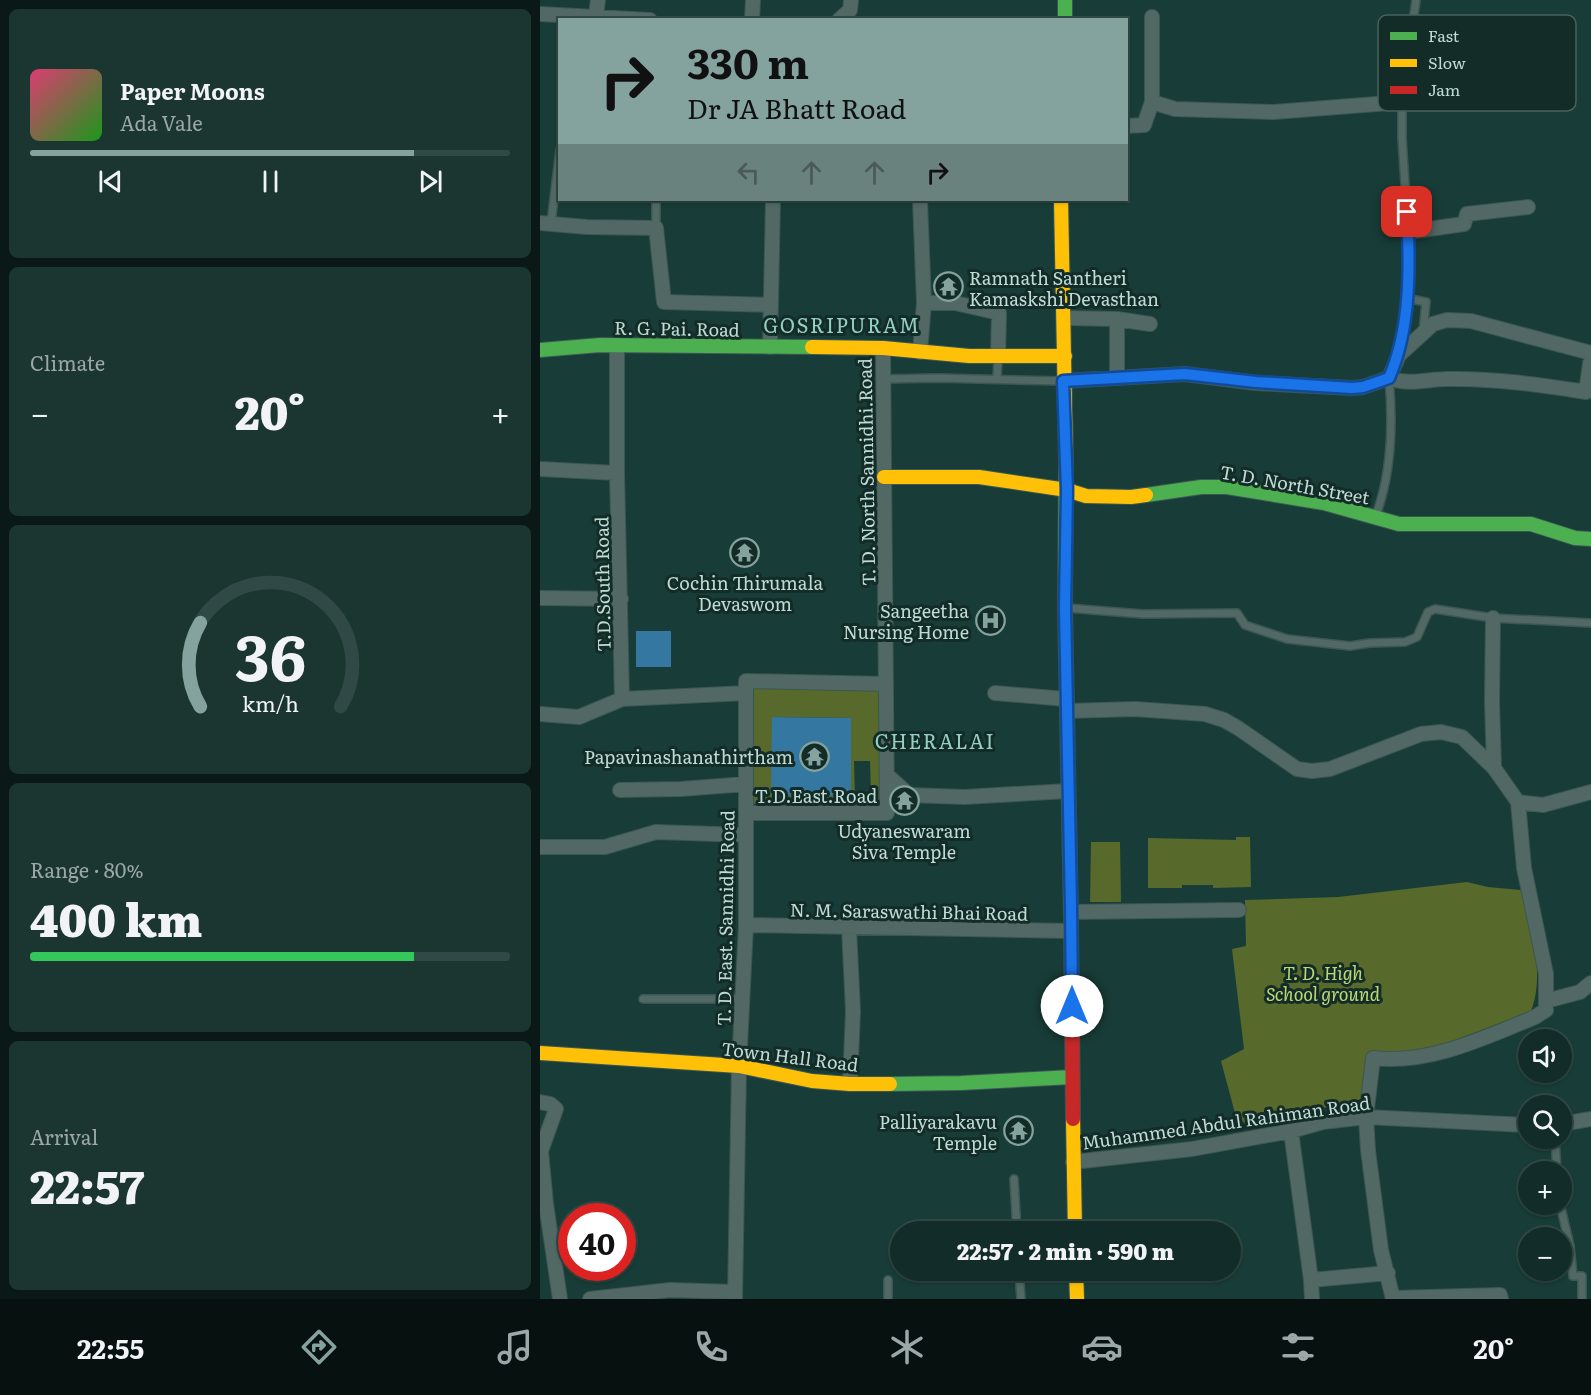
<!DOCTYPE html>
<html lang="en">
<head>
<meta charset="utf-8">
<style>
	body { margin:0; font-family:Literata,serif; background:#1b3531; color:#f1f3f6; height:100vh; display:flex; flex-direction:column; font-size:22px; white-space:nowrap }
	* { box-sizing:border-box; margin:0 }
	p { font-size:20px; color:#9ca8a8 }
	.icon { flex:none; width:33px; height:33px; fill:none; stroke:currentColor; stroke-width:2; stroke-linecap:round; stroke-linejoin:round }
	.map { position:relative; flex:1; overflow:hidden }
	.details { display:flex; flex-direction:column; gap:9px; padding:9px; background:#0a1917; width:540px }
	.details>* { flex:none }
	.hud { position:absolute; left:18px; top:18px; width:570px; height:183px; border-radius:0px; box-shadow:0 2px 4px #0004,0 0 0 2px #314946; background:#85a39e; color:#111; overflow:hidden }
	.tools { position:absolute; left:978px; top:1029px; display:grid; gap:12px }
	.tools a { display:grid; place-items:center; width:54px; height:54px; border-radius:50%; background:#122d29; box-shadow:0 2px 4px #0004,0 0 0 2px #314946; font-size:30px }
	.speed { position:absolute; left:18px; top:1203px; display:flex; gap:12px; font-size:30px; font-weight:700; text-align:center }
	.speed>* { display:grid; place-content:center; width:78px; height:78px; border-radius:50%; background:#122d29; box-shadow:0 2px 4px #0004,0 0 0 2px #314946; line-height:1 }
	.speed .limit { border:9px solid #d22; background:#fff; color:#111 }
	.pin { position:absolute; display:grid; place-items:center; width:51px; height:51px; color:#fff; margin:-26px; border-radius:12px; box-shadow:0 3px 9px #0006 }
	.me { position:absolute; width:66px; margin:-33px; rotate:0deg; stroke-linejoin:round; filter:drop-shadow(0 0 4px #0008) }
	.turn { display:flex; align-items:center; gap:21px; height:126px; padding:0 30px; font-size:27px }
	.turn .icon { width:78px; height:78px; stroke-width:2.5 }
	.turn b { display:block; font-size:42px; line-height:51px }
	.lanes { display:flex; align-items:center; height:57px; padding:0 30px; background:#0003; justify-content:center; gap:30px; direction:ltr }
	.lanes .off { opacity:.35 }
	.big { font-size:45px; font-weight:800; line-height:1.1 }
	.details .card { flex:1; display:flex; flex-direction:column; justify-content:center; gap:9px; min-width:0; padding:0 21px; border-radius:9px; background:#1b3531 }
	.details .dial { align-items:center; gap:0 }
	.dial svg { height:156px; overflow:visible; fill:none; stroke:#314946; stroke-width:7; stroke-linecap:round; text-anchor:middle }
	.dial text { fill:#f1f3f6; stroke:none }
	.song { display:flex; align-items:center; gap:18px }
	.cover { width:72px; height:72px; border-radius:9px; background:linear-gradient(135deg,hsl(340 70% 55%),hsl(120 70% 35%)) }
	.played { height:6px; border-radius:3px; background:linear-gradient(90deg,#85a39e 80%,#314946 80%) }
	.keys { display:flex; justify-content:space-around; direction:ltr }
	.heat { display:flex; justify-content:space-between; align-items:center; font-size:33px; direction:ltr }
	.charge { height:9px; border-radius:4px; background:linear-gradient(90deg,#34c759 80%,#314946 0) }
	.trip { position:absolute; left:350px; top:1221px; width:351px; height:60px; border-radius:30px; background:#122d29; box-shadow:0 2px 4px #0004,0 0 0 2px #314946; font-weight:800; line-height:60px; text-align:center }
	.tabs { display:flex; height:96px; justify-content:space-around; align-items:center; background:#071210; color:#9ca8a8 }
	.tabs .icon { width:42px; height:42px }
	.tabs .selected { color:#85a39e }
	.tabs b { font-size:27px; color:#f1f3f6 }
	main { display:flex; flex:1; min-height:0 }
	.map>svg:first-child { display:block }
</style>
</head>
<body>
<main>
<section class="details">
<div class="card">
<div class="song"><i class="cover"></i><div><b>Paper Moons</b><p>Ada Vale</p></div></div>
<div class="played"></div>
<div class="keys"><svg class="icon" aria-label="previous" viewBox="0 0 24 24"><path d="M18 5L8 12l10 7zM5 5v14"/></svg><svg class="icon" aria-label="pause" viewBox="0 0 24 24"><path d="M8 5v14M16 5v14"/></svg><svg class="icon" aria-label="next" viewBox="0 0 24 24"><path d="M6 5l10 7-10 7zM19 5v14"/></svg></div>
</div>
<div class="card"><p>Climate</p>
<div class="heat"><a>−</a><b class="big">20°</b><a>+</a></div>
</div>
<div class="card dial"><svg viewBox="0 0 100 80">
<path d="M14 69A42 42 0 1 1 86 69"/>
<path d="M14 69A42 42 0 0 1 14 26" stroke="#85a39e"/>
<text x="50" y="56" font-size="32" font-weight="700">36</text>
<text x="50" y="72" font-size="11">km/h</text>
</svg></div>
<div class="card"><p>Range · 80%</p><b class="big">400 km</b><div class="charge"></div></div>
<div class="card"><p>Arrival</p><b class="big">22:57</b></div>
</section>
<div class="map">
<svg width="1051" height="1299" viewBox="0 0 1051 1299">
	<rect width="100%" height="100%" fill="#183c37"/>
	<!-- green -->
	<path fill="#576a2b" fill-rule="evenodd" d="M212,685L342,687L341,805L211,804ZM232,717L311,718L310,795H232ZM314,761H330L331,796H315Z
		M696,837H710L711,887L673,888V885H642V888H608V838L696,840Z
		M551,842H580L581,902H550Z
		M927,882L948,887L981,890C992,924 1005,976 991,1011L897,1047L869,1052H830L826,1062L823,1099L708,1125L696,1117L681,1061L704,1049L692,949L706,946L705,900L798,897Z"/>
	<!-- water -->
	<path fill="#3477a1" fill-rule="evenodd" d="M96,631H131V667H96Z
		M232,717L311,718V796L231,795ZM264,746H284V765H264Z"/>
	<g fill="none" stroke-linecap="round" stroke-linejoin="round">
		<defs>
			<path id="lane" d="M11,223L20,150
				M116,228V200
				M866,298L886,302L883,332
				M859,352L865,308L869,246L862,138V102L876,0
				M343,379L398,378L521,381
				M457,379L458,358
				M836,515C852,472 853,423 849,378
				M527,608L603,614L697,613L705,625L747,639L810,646L830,643L865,642L877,637L888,612L895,609L953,618L1051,623
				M103,999H202
				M1015,1138L1017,1172
				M474,1179L477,1232
				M1020,1204L1030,1246L1033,1276H1042V1299
				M479,1270L481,1299
				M348,1280V1299"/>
			<path id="street" d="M0,14L110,20
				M56,15L58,0
				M612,17V102
				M212,20L213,0
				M299,20L310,10L311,0
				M586,126L604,125L612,102L635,109L734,112L862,102
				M380,200L384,303H415L459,313L458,356
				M0,223L47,227L116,228L124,302L230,305
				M868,232L924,224L927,214L988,207
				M524,318L577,319V377
				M577,319L610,324
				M77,345V473L82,699L206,693
				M230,347L233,200
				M380,352L384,303
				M849,378C870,386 886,379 908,379C954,378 1000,385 1046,392L1051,357
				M523,381L645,374L716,383L812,388L823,387L849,378L859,355L893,324L907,320L931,321L1051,353
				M0,469L77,473
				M0,598L81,599
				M953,618L952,702L954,768
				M455,693L526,699
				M527,711L595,709L665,714L684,720L698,728L757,769L772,771L790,769L881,734L901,732L922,737L954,768L978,802
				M0,714L39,717L82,699
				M347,775L369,795L424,797L528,791
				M80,790L141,789L206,784
				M978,802L1003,805L1051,792
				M206,813H347L343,348
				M0,847H65L116,832L206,835
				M531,912L699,910
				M206,925L531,931
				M309,928L313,1011L310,1084
				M1006,1001L1040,992L1051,983
				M0,1102L10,1104L16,1109L1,1151L6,1204L20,1299
				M1022,1124L1051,1119
				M751,1131L771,1280L772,1299
				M533,1162L652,1149L751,1131L783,1122L826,1117L988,1125
				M771,1280L848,1273
				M853,1298L960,1295L961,1299
				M50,1299L130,1290L195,1292
				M195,1299L199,1066L206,925V681L346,684
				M853,1299L841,1250L828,1150L826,1117L833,1058C888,1065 944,1038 995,1017L1006,1010V974L984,868L978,802"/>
			<path id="fast" d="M525,0V20
				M0,350L60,345L272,347
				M526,460L525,608L531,917
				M606,495L661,487H687L784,503L859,524H991L1035,538L1051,539
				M350,1084L421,1083L532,1077"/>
			<path id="slow" d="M521,200L526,460
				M272,347L343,348L429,356H525
				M344,477H439L527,490L546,496L591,497L606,495
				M0,1053L199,1066L272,1081L310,1084H350
				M533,1119L535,1232
				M536,1270L537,1299"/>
			<path id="jam" d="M531,917L533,1119"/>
		</defs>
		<!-- lane casing -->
		<use href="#lane" stroke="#3c5752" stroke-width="10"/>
		<!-- street casing -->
		<use href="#street" stroke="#3c5752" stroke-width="16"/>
		<!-- fast casing -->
		<use href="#fast" stroke="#3c5752" stroke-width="16"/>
		<!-- slow casing -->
		<use href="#slow" stroke="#3c5752" stroke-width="16"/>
		<!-- jam casing -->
		<use href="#jam" stroke="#3c5752" stroke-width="16"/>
		<!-- lane -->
		<use href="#lane" stroke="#526864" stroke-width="7"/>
		<!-- street -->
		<use href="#street" stroke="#526864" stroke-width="14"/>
		<!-- fast -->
		<use href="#fast" stroke="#4caf50" stroke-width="14"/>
		<!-- slow -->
		<use href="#slow" stroke="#ffc107" stroke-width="14"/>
		<!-- jam -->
		<use href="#jam" stroke="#c62828" stroke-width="14"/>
	</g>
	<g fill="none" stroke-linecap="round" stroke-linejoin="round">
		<defs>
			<path id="route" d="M532,1006L531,907L525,608L527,490L523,381L645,374L716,382L812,388L823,387L849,378C871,328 870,266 867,212"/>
		</defs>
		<!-- route casing -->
		<use href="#route" stroke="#114b97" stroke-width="15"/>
		<!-- route -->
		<use href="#route" stroke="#1a73e8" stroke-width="10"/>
	</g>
	<!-- icons -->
	<defs>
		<symbol id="temple-ring" viewBox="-11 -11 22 22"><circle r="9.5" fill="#142c28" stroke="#85a39e" stroke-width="1.5"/><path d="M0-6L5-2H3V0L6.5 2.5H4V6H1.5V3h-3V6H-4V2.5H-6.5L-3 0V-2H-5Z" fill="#85a39e"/></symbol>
		<symbol id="hospital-ring" viewBox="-11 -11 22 22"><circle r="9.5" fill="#142c28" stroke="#85a39e" stroke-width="1.5"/><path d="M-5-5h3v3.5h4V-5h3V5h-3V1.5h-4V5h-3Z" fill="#85a39e"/></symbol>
	</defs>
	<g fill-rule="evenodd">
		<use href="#temple-ring" x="392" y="270" width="33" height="33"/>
		<use href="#temple-ring" x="188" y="536" width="33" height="33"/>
		<use href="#hospital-ring" x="434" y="604" width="33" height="33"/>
		<use href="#temple-ring" x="258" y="740" width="33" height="33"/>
		<use href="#temple-ring" x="348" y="784" width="33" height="33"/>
		<use href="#temple-ring" x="462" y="1114" width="33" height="33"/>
	</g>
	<g text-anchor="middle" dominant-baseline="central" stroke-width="6" stroke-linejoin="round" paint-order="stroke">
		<!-- poi labels -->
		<g font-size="18" fill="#bfdbd5" stroke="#142c28" text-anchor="end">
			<text x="429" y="277" text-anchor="start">Ramnath Santheri<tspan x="429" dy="21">Kamaskshi Devasthan</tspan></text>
			<text x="205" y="582" text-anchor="middle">Cochin Thirumala<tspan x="205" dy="21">Devaswom</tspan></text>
			<text x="429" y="610">Sangeetha<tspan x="429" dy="21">Nursing Home</tspan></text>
			<text x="253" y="756">Papavinashanathirtham</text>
			<text x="364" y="830" text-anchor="middle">Udyaneswaram<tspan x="364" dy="21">Siva Temple</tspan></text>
			<text x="457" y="1121">Palliyarakavu<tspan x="457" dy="21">Temple</tspan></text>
		</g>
		<!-- street labels -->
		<g font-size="18" fill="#bfdbd5" stroke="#142c28">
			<text transform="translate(137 328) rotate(1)">R. G. Pai. Road</text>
			<text transform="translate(326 472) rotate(-91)">T. D. North Sannidhi.Road</text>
			<text transform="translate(755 484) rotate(10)">T. D. North Street</text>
			<text transform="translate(62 584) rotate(-91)">T.D.South Road</text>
			<text x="276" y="795">T.D.East.Road</text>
			<text transform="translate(369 911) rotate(1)">N. M. Saraswathi Bhai Road</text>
			<text transform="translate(185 918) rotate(-89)">T. D. East. Sannidhi Road</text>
			<text transform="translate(250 1056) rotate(7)">Town Hall Road</text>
			<text transform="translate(686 1122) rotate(-8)">Muhammed Abdul Rahiman Road</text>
		</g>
		<!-- park labels -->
		<g font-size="18" font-style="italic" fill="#bfd973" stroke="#142c28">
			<text x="783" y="972">T. D. High<tspan x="783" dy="21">School ground</tspan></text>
		</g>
		<!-- neighbourhood labels -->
		<g font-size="20" letter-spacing="1.5" fill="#93cfc3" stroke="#142c28">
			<text x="302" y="324">GOSRIPURAM</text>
			<text x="395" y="740">CHERALAI</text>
		</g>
	</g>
	<!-- legend -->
	<rect x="838" y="15" width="198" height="96" rx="9" fill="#142c28" stroke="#47615c" stroke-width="1.5"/>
	<rect x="850" y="32" width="27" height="8" fill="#4caf50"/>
	<rect x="850" y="59" width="27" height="8" fill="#ffc107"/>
	<rect x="850" y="86" width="27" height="8" fill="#c62828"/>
	<g font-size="16" fill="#bfdbd5">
		<text x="888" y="42">Fast</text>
		<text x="888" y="69">Slow</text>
		<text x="888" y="96">Jam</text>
	</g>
</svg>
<div class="tools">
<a><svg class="icon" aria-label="sound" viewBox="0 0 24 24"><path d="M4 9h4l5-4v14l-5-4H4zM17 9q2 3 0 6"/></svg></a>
<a><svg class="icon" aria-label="search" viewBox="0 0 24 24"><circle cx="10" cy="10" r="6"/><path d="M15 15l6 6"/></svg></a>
<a>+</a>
<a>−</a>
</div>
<div class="speed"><div class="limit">40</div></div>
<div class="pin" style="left:867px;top:212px;background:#d93025"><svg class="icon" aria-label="arrive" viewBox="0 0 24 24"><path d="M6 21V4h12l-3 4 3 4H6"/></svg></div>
<svg class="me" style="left:532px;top:1006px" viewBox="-20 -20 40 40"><circle r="19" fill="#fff"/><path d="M0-13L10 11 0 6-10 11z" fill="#1a73e8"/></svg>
<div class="trip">22:57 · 2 min · 590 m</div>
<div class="hud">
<div class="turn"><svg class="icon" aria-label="right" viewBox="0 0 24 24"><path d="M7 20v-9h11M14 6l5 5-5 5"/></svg><div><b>330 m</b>Dr JA Bhatt Road</div></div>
<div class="lanes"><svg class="icon off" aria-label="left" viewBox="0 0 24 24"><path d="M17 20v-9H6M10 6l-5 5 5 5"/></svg><svg class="icon off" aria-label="ahead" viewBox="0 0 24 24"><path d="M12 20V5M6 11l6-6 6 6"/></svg><svg class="icon off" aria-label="ahead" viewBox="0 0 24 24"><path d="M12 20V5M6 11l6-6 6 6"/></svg><svg class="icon" aria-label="right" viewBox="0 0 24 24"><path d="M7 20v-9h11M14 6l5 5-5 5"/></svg></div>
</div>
</div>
</main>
<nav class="tabs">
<b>22:55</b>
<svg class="icon selected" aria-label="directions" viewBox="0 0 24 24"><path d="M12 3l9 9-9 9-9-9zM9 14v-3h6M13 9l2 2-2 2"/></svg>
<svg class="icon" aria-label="music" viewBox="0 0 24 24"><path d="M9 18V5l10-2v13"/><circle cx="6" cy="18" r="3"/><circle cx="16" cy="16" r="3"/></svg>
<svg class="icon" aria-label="phone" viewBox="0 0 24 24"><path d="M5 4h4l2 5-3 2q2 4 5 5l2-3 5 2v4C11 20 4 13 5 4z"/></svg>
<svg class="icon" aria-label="climate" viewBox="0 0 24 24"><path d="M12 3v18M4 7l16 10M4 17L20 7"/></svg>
<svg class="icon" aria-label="car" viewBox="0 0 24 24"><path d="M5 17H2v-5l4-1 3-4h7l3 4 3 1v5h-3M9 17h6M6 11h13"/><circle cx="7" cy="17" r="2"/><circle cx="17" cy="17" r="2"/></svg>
<svg class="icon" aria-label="filters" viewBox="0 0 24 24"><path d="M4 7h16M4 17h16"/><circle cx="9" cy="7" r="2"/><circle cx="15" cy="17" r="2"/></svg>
<b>20°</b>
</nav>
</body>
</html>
